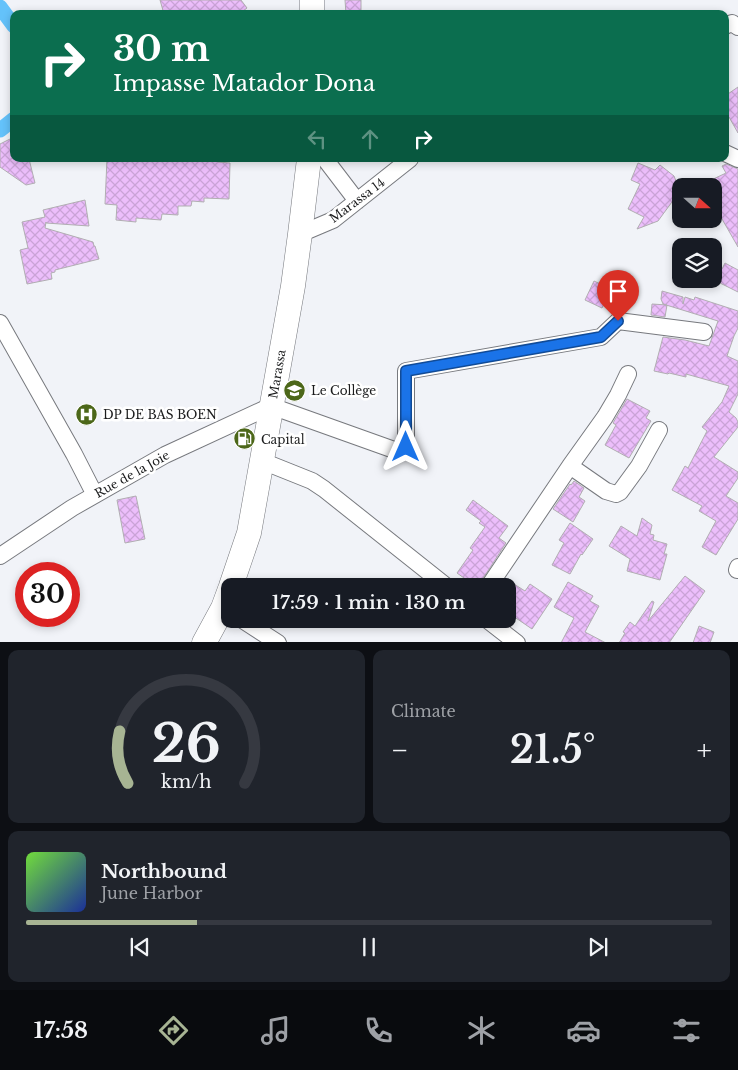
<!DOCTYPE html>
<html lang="en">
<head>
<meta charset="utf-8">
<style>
	body { margin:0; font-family:"Libre Baskerville",serif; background:#20242c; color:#f1f3f6; height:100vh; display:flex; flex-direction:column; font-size:19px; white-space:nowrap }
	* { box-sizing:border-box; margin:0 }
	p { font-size:16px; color:#9ea1a6 }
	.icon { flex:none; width:28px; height:28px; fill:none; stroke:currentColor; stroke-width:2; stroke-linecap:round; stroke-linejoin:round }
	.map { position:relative; height:642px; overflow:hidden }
	.panel { display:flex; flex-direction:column; gap:8px; padding:8px; background:#0d0f14; flex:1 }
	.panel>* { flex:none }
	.hud { position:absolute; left:10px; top:10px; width:719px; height:152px; border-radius:10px; box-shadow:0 2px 8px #0003; background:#0b6e4f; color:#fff; overflow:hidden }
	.needle { width:32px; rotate:111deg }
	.buttons { position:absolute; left:672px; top:178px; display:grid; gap:10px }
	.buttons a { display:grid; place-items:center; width:50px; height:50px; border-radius:10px; background:#171b24; box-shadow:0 2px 8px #0003; font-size:25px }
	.speed { position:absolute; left:15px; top:562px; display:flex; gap:10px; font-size:25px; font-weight:700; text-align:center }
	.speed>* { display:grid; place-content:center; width:65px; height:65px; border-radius:50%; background:#171b24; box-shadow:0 2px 8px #0003; line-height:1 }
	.speed .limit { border:8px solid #d22; background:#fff; color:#111 }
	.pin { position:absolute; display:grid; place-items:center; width:42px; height:42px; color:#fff; margin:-51px -21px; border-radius:50% 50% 50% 0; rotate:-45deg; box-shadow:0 0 5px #0007 }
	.pin .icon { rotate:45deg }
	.me { position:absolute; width:55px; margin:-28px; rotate:0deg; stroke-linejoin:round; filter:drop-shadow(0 0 4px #0008) }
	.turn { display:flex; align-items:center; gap:18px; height:105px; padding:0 20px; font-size:22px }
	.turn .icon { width:65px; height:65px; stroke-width:2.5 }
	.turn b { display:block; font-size:35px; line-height:42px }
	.lanes { display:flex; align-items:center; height:48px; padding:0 20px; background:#0003; justify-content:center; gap:25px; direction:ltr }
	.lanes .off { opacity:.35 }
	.big { font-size:38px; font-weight:600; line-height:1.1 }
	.panel .tile { flex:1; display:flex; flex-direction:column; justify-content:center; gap:8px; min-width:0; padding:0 18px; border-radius:10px; background:#20242c }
	.panel .dial { align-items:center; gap:0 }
	.dial svg { height:130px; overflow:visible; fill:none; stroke:#363941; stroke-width:7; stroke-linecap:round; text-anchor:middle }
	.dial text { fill:#f1f3f6; stroke:none }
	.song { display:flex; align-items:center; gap:15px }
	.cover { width:60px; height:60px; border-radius:8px; background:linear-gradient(135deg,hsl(100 70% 55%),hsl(230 70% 35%)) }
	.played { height:5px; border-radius:2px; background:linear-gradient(90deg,#a7b493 25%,#363941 25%) }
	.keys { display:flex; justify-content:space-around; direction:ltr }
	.heat { display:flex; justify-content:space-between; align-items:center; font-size:28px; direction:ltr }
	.panel .tiles { flex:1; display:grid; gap:8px; grid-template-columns:1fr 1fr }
	.tile:last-child { grid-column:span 2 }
	.trip { position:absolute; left:221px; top:578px; width:295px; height:50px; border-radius:10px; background:#171b24; box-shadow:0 2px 8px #0003; font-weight:600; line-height:50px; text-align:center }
	.tabs { display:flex; height:80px; justify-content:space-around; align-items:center; background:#090b0e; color:#9ea1a6 }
	.tabs .icon { width:35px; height:35px }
	.tabs .current { color:#a7b493 }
	.tabs b { font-size:22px; color:#f1f3f6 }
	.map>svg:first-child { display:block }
</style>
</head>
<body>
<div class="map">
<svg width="738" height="643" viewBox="0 0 738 643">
	<defs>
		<pattern id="building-cross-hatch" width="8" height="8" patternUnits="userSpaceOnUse" patternTransform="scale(1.25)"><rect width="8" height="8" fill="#ecbefb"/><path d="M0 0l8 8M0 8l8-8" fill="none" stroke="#caa3d7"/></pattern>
	</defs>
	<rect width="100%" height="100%" fill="#f1f3f8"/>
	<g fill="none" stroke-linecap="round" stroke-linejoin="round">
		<!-- canal -->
		<path stroke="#64c2fa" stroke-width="15" d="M0,7L14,26
			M0,130L14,119"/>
	</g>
	<!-- building -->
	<path fill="url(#building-cross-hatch)" stroke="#b1aeb2" d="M160,0H241L247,8L239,14H164Z
		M345,0H361V14H346Z
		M738,87V133L729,117L725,120V96Z
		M14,137V159H29L35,183L26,185L0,167V144Z
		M107,159H194L219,160L218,162L230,163L229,199L204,198V202L192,201L191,206H178V215L162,214L161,220L136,218V222L116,220L117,205L105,204Z
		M638,163L655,170L660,165L674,176L680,191L658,221L637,229L644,217L628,209L640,184L631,180Z
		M726,164L738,169V247L714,205V186H709L707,182L726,173L722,166Z
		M85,200L89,226L46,223V222L45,228L93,242L94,246H95L99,259L55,270V272L51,273L52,279L27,284L20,250L28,248L22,222L45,217L43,210Z
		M725,263L738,270V292L714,280V265L722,269Z
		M594,281L611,289L602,308L585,300Z
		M662,291L683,297V304L685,297L694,300L695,297L738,311V328L734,336L727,356L738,361V394L729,412L736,418L738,422V427L714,457L738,472V478L726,496L738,503V519L716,555L702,547L716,521L699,511L702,506L672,490L685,466L688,468L707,431L702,427L722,402L729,386L686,374V377L669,373L668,374L654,371L663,337L685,340L709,346L718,321L663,304L661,299Z
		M652,304L667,305L665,317L651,315Z
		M627,399L650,411L646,418L651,421L629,458L605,445L616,425L613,423Z
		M574,481L584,488L579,497L585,501L573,522L553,509L570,484L571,485Z
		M136,496L145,539L125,543L117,500Z
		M473,500L508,526L499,538L506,543L480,583L475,579L471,583L457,573L473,550L470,548L485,527L479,523L481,521L466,510Z
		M642,518L652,525L650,534L654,535L653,540L667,544L664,554H667L660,580L627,571L630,559L609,546L621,526L637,536Z
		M570,523L593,539L582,555L581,554L570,574L552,565L564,543L559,540Z
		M685,576L705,591L669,643H619L625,633L623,632L630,622L635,626L652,601L654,602L648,621Z
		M506,579L525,591L530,584L552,599L532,629L510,614L514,607L508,603V586H501Z
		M568,582L593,596L590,601L599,606L585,632L606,643H561L574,618L554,607Z
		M699,626L714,632L710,643H693Z"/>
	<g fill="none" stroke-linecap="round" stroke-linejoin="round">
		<defs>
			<path id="street" d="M725,26L732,23L738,27
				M725,153L738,159
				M325,159L357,201
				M300,234L333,220L410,159
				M0,323L74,454L95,495
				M262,461L312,481L324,489L446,586
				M570,466L606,491L616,494L620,492L639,466L659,430
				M0,556L72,508L165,455L271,406L397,451L406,447V371L601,337L618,321L704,332
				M737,570L738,567
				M489,586L570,466L605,417L618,395L628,374
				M241,619L278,643
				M486,619L517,643"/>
			<path id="secondary" d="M312,0V14
				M231,586L249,533L293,286L300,234L309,159
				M204,643L223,608L230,589"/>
		</defs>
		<!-- street casing -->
		<use href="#street" stroke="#77797e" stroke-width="18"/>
		<!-- secondary casing -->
		<use href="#secondary" stroke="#77797e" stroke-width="25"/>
		<!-- street -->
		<use href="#street" stroke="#fff" stroke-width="16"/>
		<!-- secondary -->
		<use href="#secondary" stroke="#fff" stroke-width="24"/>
	</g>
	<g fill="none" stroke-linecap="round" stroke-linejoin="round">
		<defs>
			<path id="route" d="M406,447V371L601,337L618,321"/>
		</defs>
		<!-- route casing -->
		<use href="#route" stroke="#114b97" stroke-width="12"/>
		<!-- route -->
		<use href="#route" stroke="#1a73e8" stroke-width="9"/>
	</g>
	<!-- icons -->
	<defs>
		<symbol id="school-disc" viewBox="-11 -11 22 22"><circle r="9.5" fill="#4c6719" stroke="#fff"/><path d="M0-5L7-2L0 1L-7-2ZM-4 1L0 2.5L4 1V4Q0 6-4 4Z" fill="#fff"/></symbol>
		<symbol id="hospital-disc" viewBox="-11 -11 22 22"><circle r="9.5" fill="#4c6719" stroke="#fff"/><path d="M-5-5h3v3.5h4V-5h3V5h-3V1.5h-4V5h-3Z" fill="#fff"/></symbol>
		<symbol id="fuel-disc" viewBox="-11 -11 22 22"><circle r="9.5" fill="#4c6719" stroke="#fff"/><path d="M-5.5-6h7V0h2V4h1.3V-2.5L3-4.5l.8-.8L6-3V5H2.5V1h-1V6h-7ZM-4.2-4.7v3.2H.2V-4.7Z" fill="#fff"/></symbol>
	</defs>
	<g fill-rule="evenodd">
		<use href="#school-disc" x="282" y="378" width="25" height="25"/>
		<use href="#hospital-disc" x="74" y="402" width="25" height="25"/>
		<use href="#fuel-disc" x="232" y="426" width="25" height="25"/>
	</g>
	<g text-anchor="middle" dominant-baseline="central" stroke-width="5" stroke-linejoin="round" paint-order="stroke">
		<!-- street labels -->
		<g font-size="12" fill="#1b1c1d" stroke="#fff">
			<text transform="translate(357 200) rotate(-37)">Marassa 14</text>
			<text transform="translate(277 374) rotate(-80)">Marassa</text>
			<text transform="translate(132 474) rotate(-29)">Rue de la Joie</text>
		</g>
		<!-- poi labels -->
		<g font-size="12" fill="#1b1c1d" stroke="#fff" text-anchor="start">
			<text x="311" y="390">Le Collège</text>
			<text x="103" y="414">DP DE BAS BOEN</text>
			<text x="261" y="439">Capital</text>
		</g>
	</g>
</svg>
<div class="buttons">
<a><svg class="needle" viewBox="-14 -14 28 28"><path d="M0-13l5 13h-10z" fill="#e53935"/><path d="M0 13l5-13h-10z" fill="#9ea1a6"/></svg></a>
<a><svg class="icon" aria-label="layers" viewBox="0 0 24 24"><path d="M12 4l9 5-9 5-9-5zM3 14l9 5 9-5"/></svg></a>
</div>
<div class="speed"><div class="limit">30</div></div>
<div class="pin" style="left:618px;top:321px;background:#d93025"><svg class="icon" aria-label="arrive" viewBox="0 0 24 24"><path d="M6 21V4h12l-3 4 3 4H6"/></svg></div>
<svg class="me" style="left:406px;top:447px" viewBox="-20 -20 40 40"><path d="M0-17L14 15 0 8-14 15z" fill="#1a73e8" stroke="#fff" stroke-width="4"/></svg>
<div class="trip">17:59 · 1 min · 130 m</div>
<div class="hud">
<div class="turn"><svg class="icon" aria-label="right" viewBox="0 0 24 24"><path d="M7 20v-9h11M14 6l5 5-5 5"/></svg><div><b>30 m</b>Impasse Matador Dona</div></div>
<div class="lanes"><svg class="icon off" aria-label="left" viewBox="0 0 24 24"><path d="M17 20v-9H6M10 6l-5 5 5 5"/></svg><svg class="icon off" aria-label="ahead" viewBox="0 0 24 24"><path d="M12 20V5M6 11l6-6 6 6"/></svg><svg class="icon" aria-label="right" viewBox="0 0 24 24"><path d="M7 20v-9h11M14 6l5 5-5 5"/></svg></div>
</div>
</div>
<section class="panel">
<div class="tiles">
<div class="tile dial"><svg viewBox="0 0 100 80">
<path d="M14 69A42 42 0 1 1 86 69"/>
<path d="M14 69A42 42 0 0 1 9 37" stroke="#a7b493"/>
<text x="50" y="56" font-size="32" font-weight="700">26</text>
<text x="50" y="72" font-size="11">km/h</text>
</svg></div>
<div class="tile"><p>Climate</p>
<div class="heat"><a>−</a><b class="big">21.5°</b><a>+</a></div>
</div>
<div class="tile">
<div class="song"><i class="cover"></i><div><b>Northbound</b><p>June Harbor</p></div></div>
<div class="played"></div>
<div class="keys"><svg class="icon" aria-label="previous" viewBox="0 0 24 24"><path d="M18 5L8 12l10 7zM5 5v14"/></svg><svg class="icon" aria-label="pause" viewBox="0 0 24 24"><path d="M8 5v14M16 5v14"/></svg><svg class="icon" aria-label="next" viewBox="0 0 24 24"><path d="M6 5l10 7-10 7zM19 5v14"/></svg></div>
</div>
</div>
</section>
<nav class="tabs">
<b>17:58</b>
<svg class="icon current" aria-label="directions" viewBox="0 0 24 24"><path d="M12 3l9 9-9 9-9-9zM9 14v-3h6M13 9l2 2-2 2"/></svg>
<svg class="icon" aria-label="music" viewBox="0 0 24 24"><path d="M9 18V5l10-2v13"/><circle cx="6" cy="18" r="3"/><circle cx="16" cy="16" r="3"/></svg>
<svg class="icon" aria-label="phone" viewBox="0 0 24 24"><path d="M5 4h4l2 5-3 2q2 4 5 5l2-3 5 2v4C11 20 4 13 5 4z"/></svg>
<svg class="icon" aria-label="climate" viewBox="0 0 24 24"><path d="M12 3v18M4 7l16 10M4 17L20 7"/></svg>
<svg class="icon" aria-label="car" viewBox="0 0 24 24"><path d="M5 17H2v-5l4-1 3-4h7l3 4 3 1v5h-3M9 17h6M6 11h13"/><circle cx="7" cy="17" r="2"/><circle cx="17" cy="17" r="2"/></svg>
<svg class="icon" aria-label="filters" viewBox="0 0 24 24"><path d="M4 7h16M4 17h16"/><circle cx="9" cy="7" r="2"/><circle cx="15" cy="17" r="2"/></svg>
</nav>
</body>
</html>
